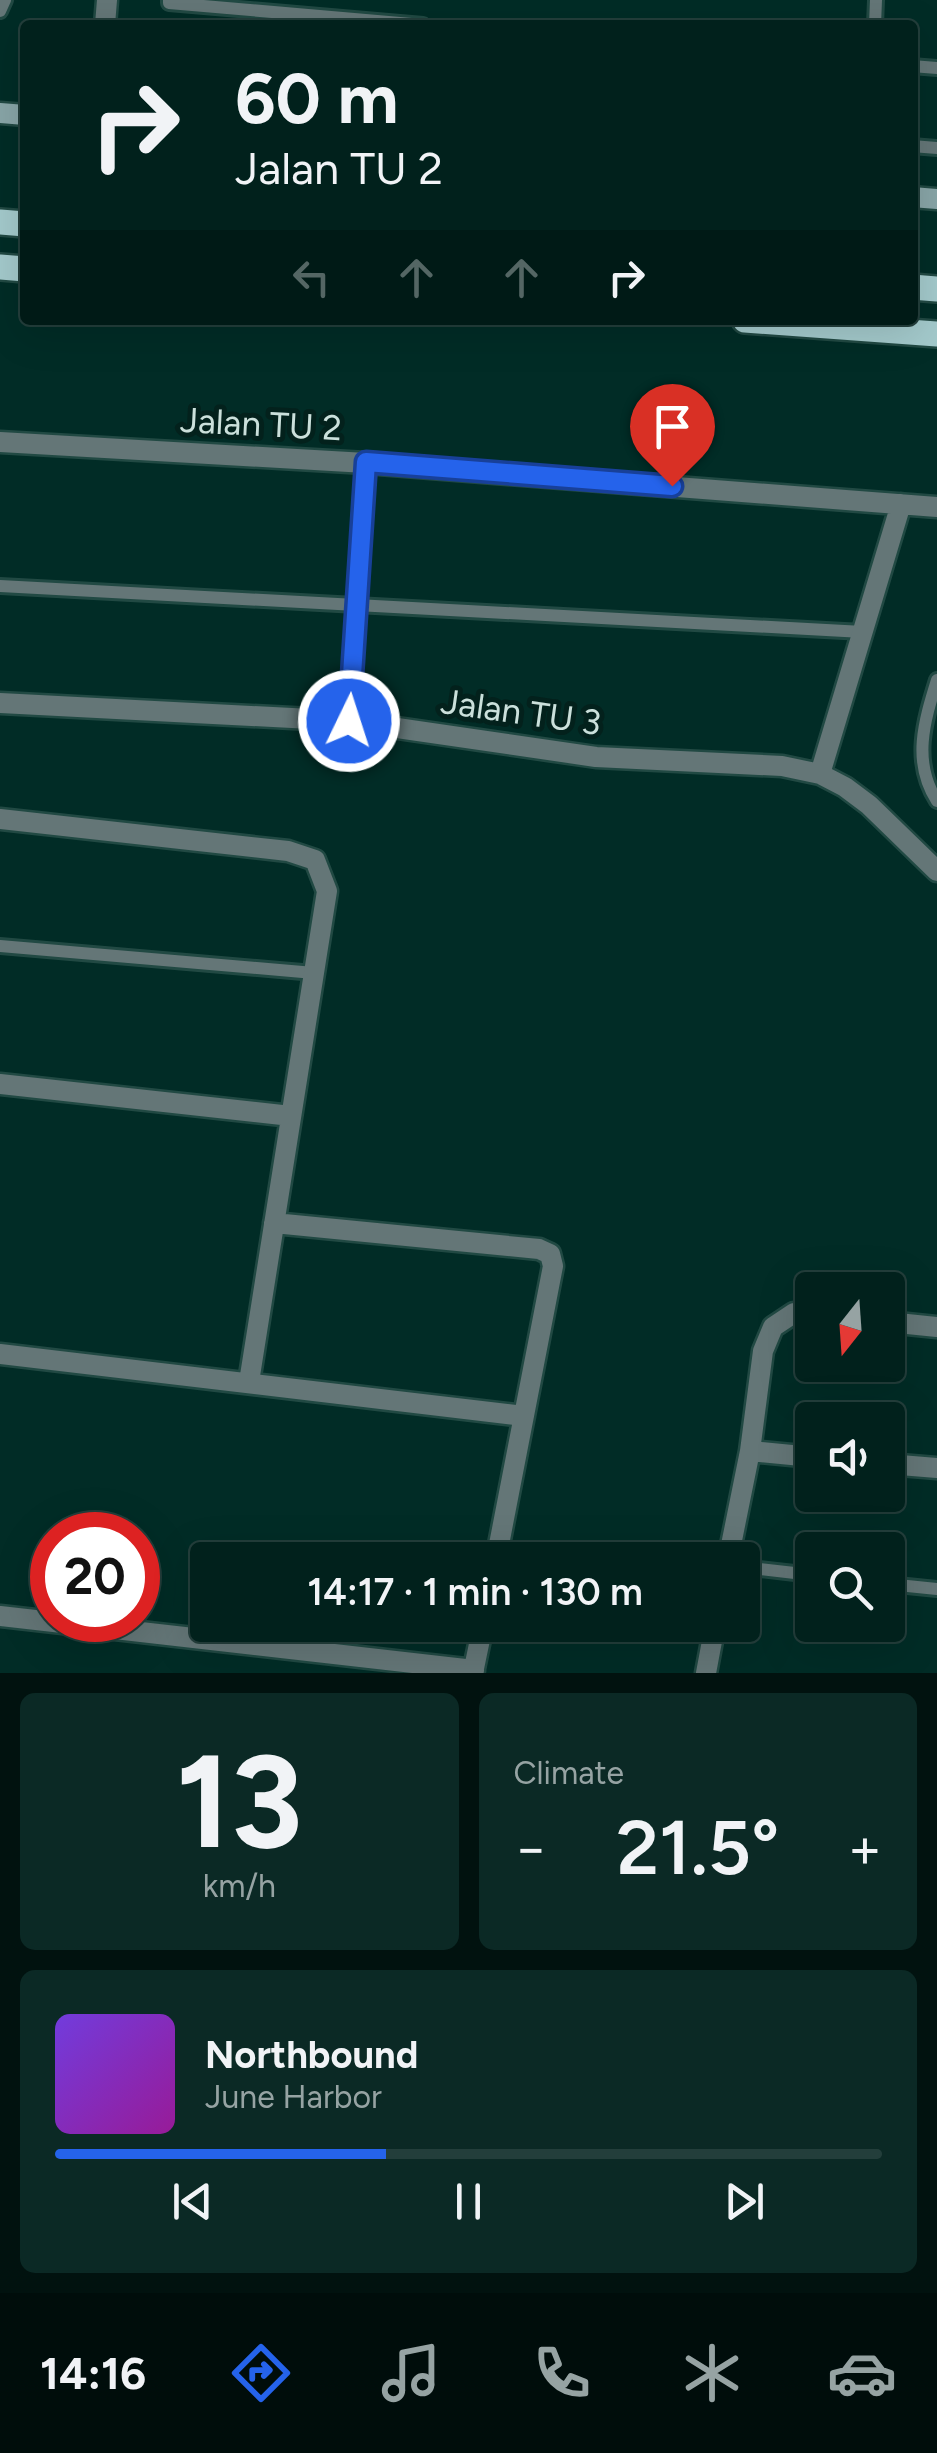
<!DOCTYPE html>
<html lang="en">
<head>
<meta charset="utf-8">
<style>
	body { margin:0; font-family:Figtree,sans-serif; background:#0b2925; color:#f1f3f6; height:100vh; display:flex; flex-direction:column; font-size:38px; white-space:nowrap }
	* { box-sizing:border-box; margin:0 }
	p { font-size:32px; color:#96a3a3 }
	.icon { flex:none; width:55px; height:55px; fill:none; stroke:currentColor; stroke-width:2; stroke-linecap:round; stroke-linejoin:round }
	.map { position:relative; height:1673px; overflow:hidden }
	.details { display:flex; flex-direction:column; gap:20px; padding:20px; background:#01120f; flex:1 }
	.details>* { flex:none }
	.guide { position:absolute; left:20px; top:20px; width:898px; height:305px; border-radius:10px; box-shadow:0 10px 40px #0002,0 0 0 2px #233e3b; background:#01211c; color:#f1f3f6; overflow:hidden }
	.needle { width:65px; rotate:197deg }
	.controls { position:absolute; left:795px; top:1272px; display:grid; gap:20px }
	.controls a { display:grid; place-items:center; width:110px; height:110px; border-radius:10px; background:#01211c; box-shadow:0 10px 40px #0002,0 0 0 2px #233e3b; font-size:50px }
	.speed { position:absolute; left:30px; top:1512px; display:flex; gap:20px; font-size:50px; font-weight:700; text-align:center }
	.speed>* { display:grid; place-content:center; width:130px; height:130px; border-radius:50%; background:#01211c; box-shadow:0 10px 40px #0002,0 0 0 2px #233e3b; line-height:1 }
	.speed .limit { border:15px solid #d22; background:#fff; color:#111 }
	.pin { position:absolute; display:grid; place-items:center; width:85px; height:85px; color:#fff; margin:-102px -42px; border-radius:50% 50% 50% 0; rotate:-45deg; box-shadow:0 0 10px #0007 }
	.pin .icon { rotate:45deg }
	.me { position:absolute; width:110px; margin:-55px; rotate:4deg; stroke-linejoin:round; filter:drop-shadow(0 0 8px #0008) }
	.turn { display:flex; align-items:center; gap:35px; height:210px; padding:0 50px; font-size:45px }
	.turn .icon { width:130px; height:130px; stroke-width:2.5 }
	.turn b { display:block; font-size:70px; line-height:85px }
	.lanes { display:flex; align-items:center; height:95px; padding:0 50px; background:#0003; justify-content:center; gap:50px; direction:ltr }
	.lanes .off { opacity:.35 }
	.big { font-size:75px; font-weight:600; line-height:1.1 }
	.details .widget { flex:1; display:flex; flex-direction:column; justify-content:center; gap:15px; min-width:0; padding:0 35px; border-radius:15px; background:#0b2925 }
	.details .dial { align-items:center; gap:0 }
	.dial b { font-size:130px; line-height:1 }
	.song { display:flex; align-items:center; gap:30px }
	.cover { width:120px; height:120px; border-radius:15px; background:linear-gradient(135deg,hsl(260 70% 55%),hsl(300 70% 35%)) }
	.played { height:10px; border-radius:5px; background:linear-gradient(90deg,#2563eb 40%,#233e3b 40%) }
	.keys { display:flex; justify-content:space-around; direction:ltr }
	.heat { display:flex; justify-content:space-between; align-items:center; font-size:55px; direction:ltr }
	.details .tiles { flex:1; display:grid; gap:20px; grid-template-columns:1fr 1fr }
	.widget:last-child { grid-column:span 2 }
	.trip { position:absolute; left:190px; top:1542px; width:570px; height:100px; border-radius:10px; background:#01211c; box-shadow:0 10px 40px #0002,0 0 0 2px #233e3b; font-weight:600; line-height:100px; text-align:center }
	.dock { display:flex; height:160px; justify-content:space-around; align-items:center; background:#000d0b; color:#96a3a3 }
	.dock .icon { width:70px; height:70px }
	.dock .on { color:#2563eb }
	.dock b { font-size:45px; color:#f1f3f6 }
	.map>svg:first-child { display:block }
</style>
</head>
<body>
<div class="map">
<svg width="937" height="1673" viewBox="0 0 937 1673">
	<rect width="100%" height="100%" fill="#012c26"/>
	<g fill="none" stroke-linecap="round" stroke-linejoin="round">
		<defs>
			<path id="lane" d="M169,0V3L423,25
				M0,11L5,0
				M875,25L876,0
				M912,66L937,68
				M912,146L937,148
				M0,586L863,632
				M937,680C924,722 912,762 937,801
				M349,721L366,463
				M0,946L314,973
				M742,1567L812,1575
				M888,1584L937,1589"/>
			<path id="street" d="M105,25L107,0
				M0,442L366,463L937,507
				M0,703L349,721L596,757L782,766L820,774L845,787L869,805L937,871
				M820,774L901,504
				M0,819L288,851L315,860L327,891L249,1382
				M0,1084L291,1116
				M274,1223L539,1249L550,1254L553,1266L496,1560
				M888,1322L937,1327
				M0,1354L524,1416
				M750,1451L812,1457
				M888,1464L937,1468
				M728,1560L750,1451L763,1351L773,1327L794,1313L812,1315
				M0,1616L474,1670
				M473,1673L483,1625
				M706,1673L715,1625"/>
			<path id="secondary" d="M0,113L25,115
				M912,197L937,199"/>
			<path id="primary" d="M0,222L25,224
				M0,267L25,269
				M912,287L937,289
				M745,320L937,334"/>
		</defs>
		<!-- lane casing -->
		<use href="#lane" stroke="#214943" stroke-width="18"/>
		<!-- street casing -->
		<use href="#street" stroke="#214943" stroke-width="25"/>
		<!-- secondary casing -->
		<use href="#secondary" stroke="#214943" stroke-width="25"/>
		<!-- primary casing -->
		<use href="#primary" stroke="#214943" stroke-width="30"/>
		<!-- lane -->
		<use href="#lane" stroke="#647677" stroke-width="12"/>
		<!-- street -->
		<use href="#street" stroke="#647677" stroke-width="20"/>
		<!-- secondary -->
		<use href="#secondary" stroke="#88a5a7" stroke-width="20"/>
		<!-- primary -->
		<use href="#primary" stroke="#a3c9cb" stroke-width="25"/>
	</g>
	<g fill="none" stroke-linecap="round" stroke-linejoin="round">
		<defs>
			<path id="route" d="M349,721L366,462L672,486"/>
		</defs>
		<!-- route casing -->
		<use href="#route" stroke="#184099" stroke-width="25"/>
		<!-- route -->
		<use href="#route" stroke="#2563eb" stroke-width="18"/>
	</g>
	<g text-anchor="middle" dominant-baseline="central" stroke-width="10" stroke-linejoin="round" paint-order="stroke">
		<!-- street labels -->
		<g font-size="35" fill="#cbe0db" stroke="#03211c">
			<text transform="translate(261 424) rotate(3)">Jalan TU 2</text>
			<text transform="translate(521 712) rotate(8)">Jalan TU 3</text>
		</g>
	</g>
</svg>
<div class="controls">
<a><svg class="needle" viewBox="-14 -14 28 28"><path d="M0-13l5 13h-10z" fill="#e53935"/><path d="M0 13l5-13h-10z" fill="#96a3a3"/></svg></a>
<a><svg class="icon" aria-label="sound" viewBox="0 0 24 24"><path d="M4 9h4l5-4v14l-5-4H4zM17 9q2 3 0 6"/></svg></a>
<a><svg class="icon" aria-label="search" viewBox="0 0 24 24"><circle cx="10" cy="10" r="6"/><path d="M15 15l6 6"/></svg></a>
</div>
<div class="speed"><div class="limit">20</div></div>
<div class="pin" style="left:672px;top:486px;background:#d93025"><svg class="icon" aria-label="arrive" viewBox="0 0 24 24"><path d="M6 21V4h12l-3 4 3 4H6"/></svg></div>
<svg class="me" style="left:349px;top:721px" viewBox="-20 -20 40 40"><circle r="17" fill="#2563eb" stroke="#fff" stroke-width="3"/><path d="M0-11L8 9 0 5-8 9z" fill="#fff"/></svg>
<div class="trip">14:17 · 1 min · 130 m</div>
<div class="guide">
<div class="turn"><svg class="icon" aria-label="right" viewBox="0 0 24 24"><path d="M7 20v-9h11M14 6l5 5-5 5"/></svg><div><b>60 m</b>Jalan TU 2</div></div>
<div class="lanes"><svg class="icon off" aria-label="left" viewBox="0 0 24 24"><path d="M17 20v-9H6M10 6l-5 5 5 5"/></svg><svg class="icon off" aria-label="ahead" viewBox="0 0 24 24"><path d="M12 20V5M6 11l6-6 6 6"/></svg><svg class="icon off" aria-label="ahead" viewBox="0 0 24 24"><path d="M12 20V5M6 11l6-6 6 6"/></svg><svg class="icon" aria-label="right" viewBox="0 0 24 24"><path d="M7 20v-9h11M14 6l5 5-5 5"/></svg></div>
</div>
</div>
<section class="details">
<div class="tiles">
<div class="widget dial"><b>13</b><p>km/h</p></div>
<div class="widget"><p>Climate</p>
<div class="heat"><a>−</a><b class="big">21.5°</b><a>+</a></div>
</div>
<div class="widget">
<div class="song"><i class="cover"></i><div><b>Northbound</b><p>June Harbor</p></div></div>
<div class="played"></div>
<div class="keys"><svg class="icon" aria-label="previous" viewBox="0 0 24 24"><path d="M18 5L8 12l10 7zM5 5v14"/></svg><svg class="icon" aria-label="pause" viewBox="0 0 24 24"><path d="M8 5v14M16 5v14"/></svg><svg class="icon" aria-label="next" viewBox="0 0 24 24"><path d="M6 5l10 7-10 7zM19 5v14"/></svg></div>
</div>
</div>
</section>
<nav class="dock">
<b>14:16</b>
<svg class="icon on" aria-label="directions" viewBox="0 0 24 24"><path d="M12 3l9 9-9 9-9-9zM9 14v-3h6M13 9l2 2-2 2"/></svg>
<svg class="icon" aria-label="music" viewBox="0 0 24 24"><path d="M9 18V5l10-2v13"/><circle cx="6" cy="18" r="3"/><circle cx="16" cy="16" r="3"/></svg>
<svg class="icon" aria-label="phone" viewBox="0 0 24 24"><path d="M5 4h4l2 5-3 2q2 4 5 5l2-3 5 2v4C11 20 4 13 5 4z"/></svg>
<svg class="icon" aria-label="climate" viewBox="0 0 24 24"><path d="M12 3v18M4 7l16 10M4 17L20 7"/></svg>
<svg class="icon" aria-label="car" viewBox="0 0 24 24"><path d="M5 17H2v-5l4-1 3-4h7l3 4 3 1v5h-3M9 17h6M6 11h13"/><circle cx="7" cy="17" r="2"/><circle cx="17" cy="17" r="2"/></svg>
</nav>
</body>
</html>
